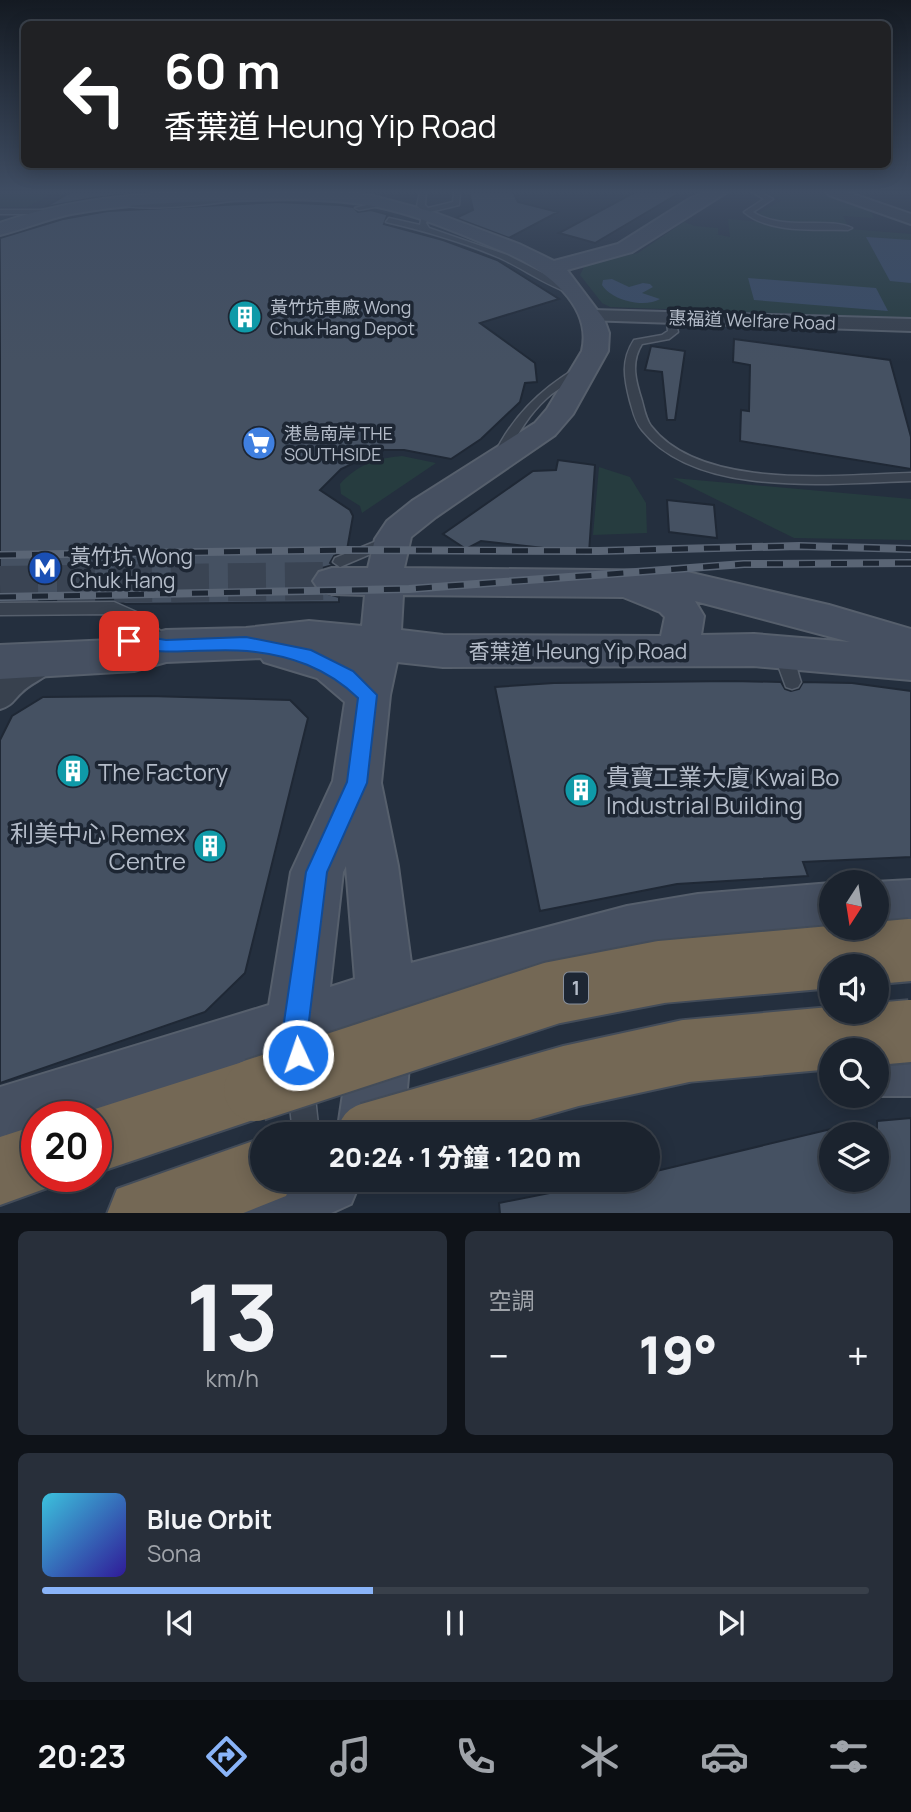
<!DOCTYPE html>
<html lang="zh-TW">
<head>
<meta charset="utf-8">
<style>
	body { margin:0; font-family:Manrope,"Noto Sans TC",sans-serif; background:#282f3a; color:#f1f3f6; height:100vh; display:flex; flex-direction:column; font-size:26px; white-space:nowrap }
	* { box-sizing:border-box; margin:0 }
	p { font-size:23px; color:#a0a4aa }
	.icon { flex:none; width:38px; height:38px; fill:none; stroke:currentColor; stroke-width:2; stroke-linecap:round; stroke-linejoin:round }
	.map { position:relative; height:1213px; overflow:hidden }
	.details { display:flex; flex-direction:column; gap:18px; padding:18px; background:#0f1319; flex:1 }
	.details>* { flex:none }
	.guide { position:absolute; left:21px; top:21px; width:870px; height:147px; border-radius:10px; box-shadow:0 4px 18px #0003,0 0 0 2px #39404a; background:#202124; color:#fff; overflow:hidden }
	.needle { width:46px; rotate:192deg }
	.tools { position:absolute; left:819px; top:870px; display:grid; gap:14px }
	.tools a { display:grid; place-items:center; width:70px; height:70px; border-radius:50%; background:#1b232e; box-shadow:0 4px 18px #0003,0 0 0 2px #39404a; font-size:35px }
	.speed { position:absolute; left:21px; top:1101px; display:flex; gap:14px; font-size:35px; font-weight:700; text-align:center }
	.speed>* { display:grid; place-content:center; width:91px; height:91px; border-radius:50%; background:#1b232e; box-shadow:0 4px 18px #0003,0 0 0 2px #39404a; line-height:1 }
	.speed .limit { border:10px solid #d22; background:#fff; color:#111 }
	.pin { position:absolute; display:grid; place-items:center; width:60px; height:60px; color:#fff; margin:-30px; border-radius:14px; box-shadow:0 4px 10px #0006 }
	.me { position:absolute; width:77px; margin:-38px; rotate:357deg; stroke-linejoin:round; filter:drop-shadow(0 0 5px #0008) }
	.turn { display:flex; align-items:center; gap:24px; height:147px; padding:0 28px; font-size:32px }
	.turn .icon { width:91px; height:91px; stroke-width:2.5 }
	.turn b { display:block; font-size:49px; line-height:60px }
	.big { font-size:52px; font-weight:800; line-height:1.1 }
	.details .card { flex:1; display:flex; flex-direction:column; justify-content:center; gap:10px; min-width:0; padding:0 24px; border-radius:10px; background:#282f3a }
	.details .dial { align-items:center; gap:0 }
	.dial b { font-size:91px; line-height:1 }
	.song { display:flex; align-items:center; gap:21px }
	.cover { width:84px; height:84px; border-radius:10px; background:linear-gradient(135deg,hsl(190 70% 55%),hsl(250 70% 35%)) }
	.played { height:7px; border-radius:4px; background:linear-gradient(90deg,#8ab4f8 40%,#39404a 40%) }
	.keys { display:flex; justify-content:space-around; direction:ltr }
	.heat { display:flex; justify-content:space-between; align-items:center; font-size:38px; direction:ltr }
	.details .tiles { flex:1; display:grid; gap:18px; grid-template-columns:1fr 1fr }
	.card:last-child { grid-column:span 2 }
	.trip { position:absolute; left:250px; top:1122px; width:410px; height:70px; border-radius:35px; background:#1b232e; box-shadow:0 4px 18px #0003,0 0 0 2px #39404a; font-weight:800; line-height:70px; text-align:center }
	.tab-bar { display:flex; height:112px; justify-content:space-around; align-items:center; background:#0b0e12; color:#a0a4aa }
	.tab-bar .icon { width:49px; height:49px }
	.tab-bar .selected { color:#8ab4f8 }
	.tab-bar b { font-size:32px; color:#f1f3f6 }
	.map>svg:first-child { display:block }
</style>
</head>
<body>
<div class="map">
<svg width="911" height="1214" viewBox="0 0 911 1214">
	<rect width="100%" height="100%" fill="#242f3e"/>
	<!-- green -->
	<path fill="#263c3f" d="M0,192H54L27,207H0Z
		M764,192H821L869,209L874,218L843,216L848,226L775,221L757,214L782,200Z
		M728,219L911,234V318L610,307L602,303L580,275L585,265L638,253L684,222L695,226L718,228V234H715L730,237Z
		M402,456L436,463L362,513L360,506L341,494L340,484C357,465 377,458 402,456Z
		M599,467L630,477L646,503L647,533L593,535Z
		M673,478L911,499V540L794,538Z"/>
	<!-- water -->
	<path fill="#394c67" d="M866,237L911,240V283L890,281Z
		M748,278L876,288L888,311L754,300Z
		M612,279L629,287L643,283L650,284L653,287L642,293L660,299C645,308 612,301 602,285L603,280Z"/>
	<!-- building -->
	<path fill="#455162" stroke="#1f2835" stroke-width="2" d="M71,192H149L93,198L45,207Z
		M469,192H513L518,202L558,212L509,238L456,218L473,210Z
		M635,192H681L595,243L559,233Z
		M278,202L340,205L353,207L358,212L371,210L393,216H387L384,224L443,240L497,260L559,299L480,323L535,363L537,382L525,383L520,402L481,439L451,459L404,450H382L341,469L320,490L350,510L353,516L347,550L334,556L330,563L333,565L318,569L311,580L317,591L339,597V602L125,604L114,599L0,600V238L63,219L108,211Z
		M734,339L890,360L911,437V469L740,441L741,410L749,411L750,365L733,362Z
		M651,346L685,351L675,420H667L662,372L645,370Z
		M558,460L595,465L589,553L481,541L466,549L443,534L533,471L556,470Z
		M667,500L714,505L717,538L669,532Z
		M732,681L781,682L785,689L791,691L799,689L803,682L852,683L911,691V857L803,862L808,876L677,884L540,911L495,687L554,683Z
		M149,696L290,700L308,718L245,973L205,1012L0,1083V740L12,716L43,697Z
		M911,1118V1214H500L499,1203L615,1180H648V1173L831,1129V1180H877V1121Z"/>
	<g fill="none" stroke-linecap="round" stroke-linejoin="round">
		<!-- secondary-tunnel -->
		<path stroke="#3a4453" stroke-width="38" stroke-dasharray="38 19" stroke-linecap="butt" d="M0,585L332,581"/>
		<defs>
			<path id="lane" d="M420,192H426L425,205L428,208L453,202L454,192H460L459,205L430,212L426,223L429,228L507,255L578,291L573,294C547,286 524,269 500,258C463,242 425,231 386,222L389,218L420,225L423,211L417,206Z
				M752,192H760L773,199L753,212C783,232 827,216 852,228L848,230C816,229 770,234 744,212L764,199Z
				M243,195L245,198C221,204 136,213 115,203L119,201L181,202Z
				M382,201L385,205L359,210L355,208Z
				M0,210H57L61,212L57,214H0Z
				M666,314L674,316L678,332L669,339L642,344C630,363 636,382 642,401C644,409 646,419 651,426C701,491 838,475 911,473V481C832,483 697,499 642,430C635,422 633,411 630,401C624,378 621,360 634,340L662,335L668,331Z
				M578,367L587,369C576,380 559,387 547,398C526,417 516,438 502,462H494L492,459C511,418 539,390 578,367Z
				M389,536L394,538L396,541L394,544L340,567L333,562L335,558Z
				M114,602L141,614L172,641L174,646L172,651H160L129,622L112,614L0,615V603Z
				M784,644L790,646C795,656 797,671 801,682L798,687L792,689L786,687L776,660L778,646Z
				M301,1075L310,1079L314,1088L319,1134H293L288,1088L292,1079Z"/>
			<path id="street" d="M827,192H847L911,214V224L829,195Z
				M593,310L911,319V331L586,320L583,316L586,312Z
				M40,648L53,652L58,662C50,678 34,680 22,692C13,700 13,705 0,709V668Z"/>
			<path id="secondary" d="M188,192H343L373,196L433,212L519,244L554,261L618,244L691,198L706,192H727L632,252L567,270L604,319L609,333L608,351L573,414L555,435L436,517L411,537L404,568L683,571L829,605L911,629V680L754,666L443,667L397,662L390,695L381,783L398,866L411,963L627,906L698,894L831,883V928L850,929L831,937L698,948L627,962L413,1021L403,1134H337L351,1040L96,1122V1116H37V1141L0,1153V1087L269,1005L291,872L333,781L345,702L317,678L264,662L261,658L166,662L134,671L0,679V645L134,639L166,630L246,628L309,621L362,626L365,595L332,594L319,590L313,581L319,572L332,568H368L375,539L387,521L412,501L535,423L547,409L582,351C593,305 545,270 509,254C466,236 419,215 373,206C323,197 271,199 220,201C170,202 120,205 71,214C47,219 24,229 0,235V223C61,201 124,195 188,192ZM403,595L623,597L660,612L665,617L661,636L443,635L401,630ZM695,601L850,642L754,634L701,635L704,616ZM346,866L355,979L330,987L343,872Z
				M911,880V934L877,935L859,928H877V882H874Z
				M877,1034H911V1096H875L877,1050H852L855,1043Z
				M262,1170V1180H361L351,1204L329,1214H203L213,1189Z"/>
			<path id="highway" d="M255,1058L277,1068L287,1090L277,1112L96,1173V1116H73Z
				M37,1125V1176H64L61,1183L0,1205V1137Z
				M262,1138V1180H293L286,1196L241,1214H107L117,1189Z"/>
		</defs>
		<!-- lane casing -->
		<use href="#lane" stroke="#565f6c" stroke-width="3"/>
		<!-- street casing -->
		<use href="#street" stroke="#565f6c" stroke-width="4"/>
		<!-- secondary casing -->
		<use href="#secondary" stroke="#565f6c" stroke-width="4"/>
		<!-- highway casing -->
		<use href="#highway" stroke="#434c59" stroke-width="4"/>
		<!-- lane -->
		<use href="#lane" fill="#38414e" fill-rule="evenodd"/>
		<!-- street -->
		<use href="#street" fill="#38414e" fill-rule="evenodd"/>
		<!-- secondary -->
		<use href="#secondary" fill="#465061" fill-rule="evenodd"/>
		<!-- highway -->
		<use href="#highway" fill="#746855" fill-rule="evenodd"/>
		<defs>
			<path id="rail" d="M0,555L347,550L598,551L799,546L911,549
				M0,597L409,589L744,564L911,563"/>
		</defs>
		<!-- rail casing -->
		<use href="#rail" stroke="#5a6575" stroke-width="8"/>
		<!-- rail -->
		<use href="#rail" stroke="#1d2633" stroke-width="5" stroke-dasharray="16" stroke-linecap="butt"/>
		<defs>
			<path id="highway-bridge" d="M255,1090L552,993L661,972L911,950
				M369,1134L571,1076L686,1051L911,1031"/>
		</defs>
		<!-- highway-bridge casing -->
		<use href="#highway-bridge" stroke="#434c59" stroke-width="66" stroke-linecap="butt"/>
		<!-- highway-bridge -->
		<use href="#highway-bridge" stroke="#746855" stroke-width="62"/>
	</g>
	<!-- sky -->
	<linearGradient id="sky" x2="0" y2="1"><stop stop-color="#141a22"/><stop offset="0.53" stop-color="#3f4d63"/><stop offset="1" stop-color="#3f4d63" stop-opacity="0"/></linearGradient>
	<rect width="911" height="362" fill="url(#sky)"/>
	<!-- route -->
	<path fill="#1a73e8" stroke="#114b97" stroke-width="2" d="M129,634L166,640L246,637L311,650L353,671L377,695L367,783L327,872L308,1029L311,1055L307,1064L298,1068L289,1064L285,1055L283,1029L306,872L347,782L358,698C327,668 290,655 247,651C205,647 164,658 123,645L121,641L123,636Z"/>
	<!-- icons -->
	<defs>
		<symbol id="building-disc" viewBox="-11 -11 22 22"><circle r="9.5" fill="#0f9aa8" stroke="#1d2633"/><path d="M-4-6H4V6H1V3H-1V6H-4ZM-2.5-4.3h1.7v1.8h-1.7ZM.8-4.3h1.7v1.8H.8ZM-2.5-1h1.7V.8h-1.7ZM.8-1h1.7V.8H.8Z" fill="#fff"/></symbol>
		<symbol id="supermarket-disc" viewBox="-11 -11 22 22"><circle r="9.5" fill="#3f7fe0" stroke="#1d2633"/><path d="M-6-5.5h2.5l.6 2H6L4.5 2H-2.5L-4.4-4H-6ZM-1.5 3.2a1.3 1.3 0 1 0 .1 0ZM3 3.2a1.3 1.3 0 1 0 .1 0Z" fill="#fff"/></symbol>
		<symbol id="metro-disc" viewBox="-11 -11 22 22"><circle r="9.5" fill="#1a4fb4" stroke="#1d2633"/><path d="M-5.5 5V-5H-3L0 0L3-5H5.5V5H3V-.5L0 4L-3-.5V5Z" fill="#fff"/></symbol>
	</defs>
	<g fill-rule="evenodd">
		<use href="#building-disc" x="226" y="298" width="38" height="38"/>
		<use href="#supermarket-disc" x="240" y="424" width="38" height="38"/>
		<use href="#metro-disc" x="26" y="549" width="38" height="38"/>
		<use href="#building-disc" x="54" y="752" width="38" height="38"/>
		<use href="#building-disc" x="562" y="771" width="38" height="38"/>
		<use href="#building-disc" x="191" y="827" width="38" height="38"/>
	</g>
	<g text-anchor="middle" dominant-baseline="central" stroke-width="7" stroke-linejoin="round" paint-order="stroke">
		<!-- far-poi labels -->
		<g font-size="18" fill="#b4bcc9" stroke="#1d2633" text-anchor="start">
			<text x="270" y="307">黃竹坑車廠 Wong<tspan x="270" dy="21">Chuk Hang Depot</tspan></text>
			<text x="284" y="433">港島南岸 THE<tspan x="284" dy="21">SOUTHSIDE</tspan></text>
		</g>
		<!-- far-street labels -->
		<g font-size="18" fill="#b4bcc9" stroke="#1d2633">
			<text transform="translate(752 320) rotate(2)">惠福道 Welfare Road</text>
		</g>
		<!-- shield labels -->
		<rect fill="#1d2633" stroke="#878f9c" stroke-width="2" x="564" y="972.5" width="24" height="31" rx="5"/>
		<g font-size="19" font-weight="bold" fill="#b4bcc9">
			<text x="576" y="988">1</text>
		</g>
		<!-- poi labels -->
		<g font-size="21" fill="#b4bcc9" stroke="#1d2633" text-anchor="start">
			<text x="70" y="556">黃竹坑 Wong<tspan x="70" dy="24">Chuk Hang</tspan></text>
		</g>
		<!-- street labels -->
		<g font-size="21" fill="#b4bcc9" stroke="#1d2633">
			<text x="578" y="651">香葉道 Heung Yip Road</text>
		</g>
		<!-- near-poi labels -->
		<g font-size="24" fill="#b4bcc9" stroke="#1d2633" text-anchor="start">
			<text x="98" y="771">The Factory</text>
			<text x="606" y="776">貴寶工業大廈 Kwai Bo<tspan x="606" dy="28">Industrial Building</tspan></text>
			<text x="186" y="832" text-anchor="end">利美中心 Remex<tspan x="186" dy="28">Centre</tspan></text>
		</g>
	</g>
</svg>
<div class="tools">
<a><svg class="needle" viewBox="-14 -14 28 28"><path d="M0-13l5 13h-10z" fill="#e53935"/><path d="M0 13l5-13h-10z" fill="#a0a4aa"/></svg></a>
<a><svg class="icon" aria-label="sound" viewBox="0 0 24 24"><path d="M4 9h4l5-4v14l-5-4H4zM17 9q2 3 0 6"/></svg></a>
<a><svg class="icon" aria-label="search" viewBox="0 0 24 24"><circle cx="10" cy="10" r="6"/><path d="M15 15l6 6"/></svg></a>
<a><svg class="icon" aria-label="layers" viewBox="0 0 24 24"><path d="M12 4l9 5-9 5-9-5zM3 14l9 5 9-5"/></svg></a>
</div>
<div class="speed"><div class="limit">20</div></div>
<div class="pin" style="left:129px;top:641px;background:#d93025"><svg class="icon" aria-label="arrive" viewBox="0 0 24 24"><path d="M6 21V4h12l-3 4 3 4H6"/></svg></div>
<svg class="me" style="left:298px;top:1055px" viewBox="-20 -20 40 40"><circle r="17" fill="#1a73e8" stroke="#fff" stroke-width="3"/><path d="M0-11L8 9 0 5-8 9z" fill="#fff"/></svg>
<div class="trip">20:24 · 1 分鐘 · 120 m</div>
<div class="guide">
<div class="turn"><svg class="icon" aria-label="left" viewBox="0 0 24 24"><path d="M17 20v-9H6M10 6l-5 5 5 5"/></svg><div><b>60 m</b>香葉道 Heung Yip Road</div></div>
</div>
</div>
<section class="details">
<div class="tiles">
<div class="card dial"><b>13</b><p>km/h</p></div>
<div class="card"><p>空調</p>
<div class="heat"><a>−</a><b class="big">19°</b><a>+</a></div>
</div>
<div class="card">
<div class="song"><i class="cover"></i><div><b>Blue Orbit</b><p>Sona</p></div></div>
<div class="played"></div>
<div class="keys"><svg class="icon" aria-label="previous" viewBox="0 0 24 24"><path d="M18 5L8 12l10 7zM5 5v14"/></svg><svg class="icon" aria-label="pause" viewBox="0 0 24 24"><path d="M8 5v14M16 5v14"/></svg><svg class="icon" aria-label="next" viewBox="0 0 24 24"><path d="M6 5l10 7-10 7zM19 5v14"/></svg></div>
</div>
</div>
</section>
<nav class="tab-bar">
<b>20:23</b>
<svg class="icon selected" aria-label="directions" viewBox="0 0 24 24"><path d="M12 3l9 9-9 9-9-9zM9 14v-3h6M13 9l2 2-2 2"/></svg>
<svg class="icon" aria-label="music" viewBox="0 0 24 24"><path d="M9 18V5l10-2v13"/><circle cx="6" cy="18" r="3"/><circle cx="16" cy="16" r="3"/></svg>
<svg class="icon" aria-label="phone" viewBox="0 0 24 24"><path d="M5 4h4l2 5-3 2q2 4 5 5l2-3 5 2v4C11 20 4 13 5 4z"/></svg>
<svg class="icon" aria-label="climate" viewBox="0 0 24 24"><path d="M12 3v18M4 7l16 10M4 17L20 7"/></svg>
<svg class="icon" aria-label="car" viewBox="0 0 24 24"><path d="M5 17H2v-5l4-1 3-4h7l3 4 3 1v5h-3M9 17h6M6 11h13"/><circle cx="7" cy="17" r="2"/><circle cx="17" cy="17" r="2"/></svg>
<svg class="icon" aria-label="filters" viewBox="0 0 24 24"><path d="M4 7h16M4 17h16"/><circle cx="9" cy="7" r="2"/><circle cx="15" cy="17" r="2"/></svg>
</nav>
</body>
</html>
